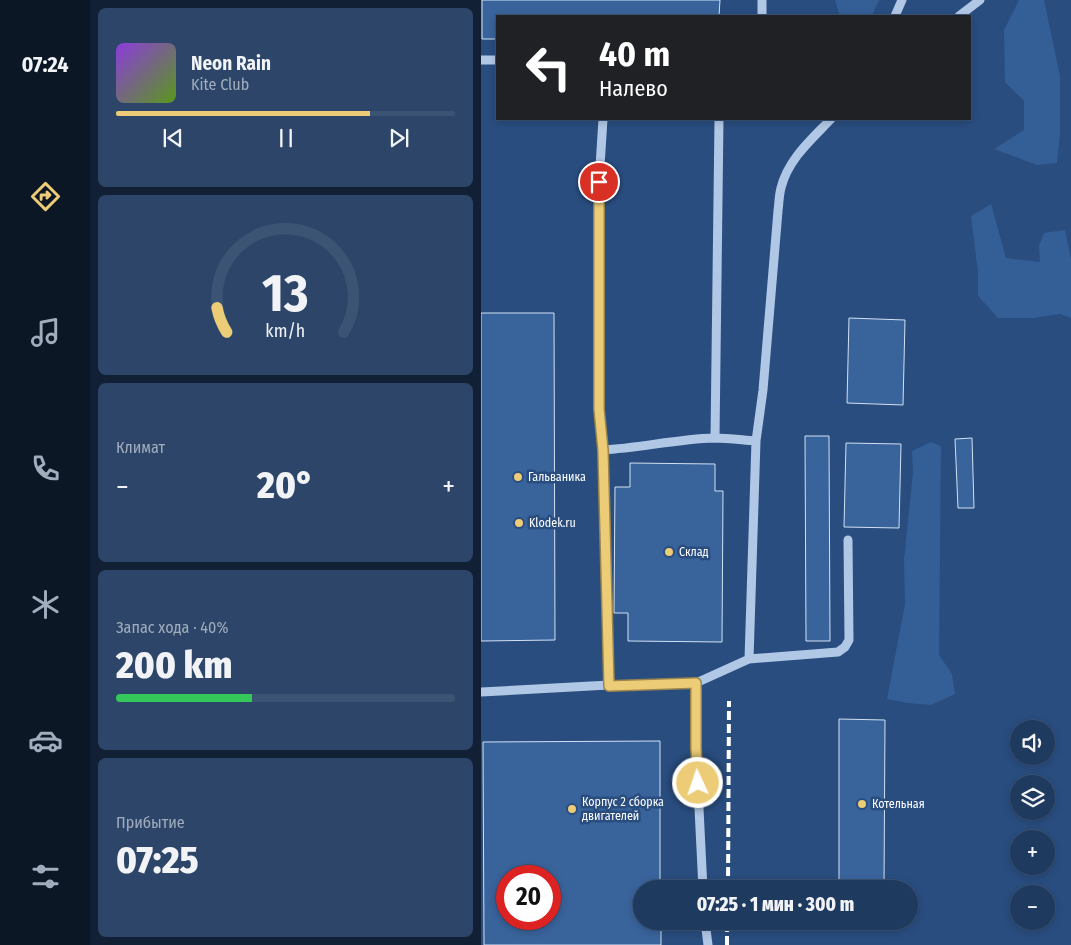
<!DOCTYPE html>
<html lang="ru">
<head>
<meta charset="utf-8">
<style>
	body { margin:0; font-family:"Fira Sans Condensed",sans-serif; background:#2c4568; color:#f1f3f6; height:100vh; display:flex; flex-direction:column; font-size:19px; white-space:nowrap }
	* { box-sizing:border-box; margin:0 }
	p { font-size:16px; color:#a1adbd }
	.icon { flex:none; width:28px; height:28px; fill:none; stroke:currentColor; stroke-width:2; stroke-linecap:round; stroke-linejoin:round }
	.map { position:relative; flex:1; overflow:hidden }
	.side { display:flex; flex-direction:column; gap:8px; padding:8px; background:#112034; width:391px }
	.side>* { flex:none }
	.top-card { position:absolute; left:15px; top:15px; width:475px; height:105px; border-radius:0px; box-shadow:0 2px 8px #0003,0 0 0 1px #3c5474; background:#202124; color:#fff; overflow:hidden }
	.fabs { position:absolute; left:529px; top:720px; display:grid; gap:10px }
	.fabs a { display:grid; place-items:center; width:45px; height:45px; border-radius:50%; background:#1f3a5f; box-shadow:0 2px 8px #0003,0 0 0 1px #3c5474; font-size:25px }
	.speed { position:absolute; left:15px; top:865px; display:flex; gap:10px; font-size:25px; font-weight:700; text-align:center }
	.speed>* { display:grid; place-content:center; width:65px; height:65px; border-radius:50%; background:#1f3a5f; box-shadow:0 2px 8px #0003,0 0 0 1px #3c5474; line-height:1 }
	.speed .limit { border:8px solid #d22; background:#fff; color:#111 }
	.pin { position:absolute; display:grid; place-items:center; width:42px; height:42px; color:#fff; margin:-21px; border:2px solid #fff; border-radius:50%; box-shadow:0 1px 5px #0007 }
	.me { position:absolute; width:55px; margin:-28px; rotate:357deg; stroke-linejoin:round; filter:drop-shadow(0 0 4px #0008) }
	.turn { display:flex; align-items:center; gap:18px; height:105px; padding:0 20px; font-size:22px }
	.turn .icon { width:65px; height:65px; stroke-width:2.5 }
	.turn b { display:block; font-size:35px; line-height:42px }
	.big { font-size:38px; font-weight:800; line-height:1.1 }
	.side .card { flex:1; display:flex; flex-direction:column; justify-content:center; gap:8px; min-width:0; padding:0 18px; border-radius:8px; background:#2c4568 }
	.side .dial { align-items:center; gap:0 }
	.dial svg { height:130px; overflow:visible; fill:none; stroke:#3c5474; stroke-width:7; stroke-linecap:round; text-anchor:middle }
	.dial text { fill:#f1f3f6; stroke:none }
	.song { display:flex; align-items:center; gap:15px }
	.cover { width:60px; height:60px; border-radius:8px; background:linear-gradient(135deg,hsl(270 70% 55%),hsl(90 70% 35%)) }
	.played { height:5px; border-radius:2px; background:linear-gradient(90deg,#eccc77 75%,#3c5474 75%) }
	.keys { display:flex; justify-content:space-around; direction:ltr }
	.heat { display:flex; justify-content:space-between; align-items:center; font-size:28px; direction:ltr }
	.charge { height:8px; border-radius:4px; background:linear-gradient(90deg,#34c759 40%,#3c5474 0) }
	.trip { position:absolute; left:152px; top:880px; width:285px; height:50px; border-radius:25px; background:#1f3a5f; box-shadow:0 2px 8px #0003,0 0 0 1px #3c5474; font-weight:800; line-height:50px; text-align:center }
	main { display:flex; flex:1; min-height:0 }
	.menu { display:flex; flex-direction:column; width:90px; justify-content:space-around; align-items:center; background:#0c1726; color:#a1adbd }
	.menu .icon { width:35px; height:35px }
	.menu .current { color:#eccc77 }
	.menu b { font-size:22px; color:#f1f3f6 }
	.map>svg:first-child { display:block }
</style>
</head>
<body>
<main>
<nav class="menu">
<b>07:24</b>
<svg class="icon current" aria-label="directions" viewBox="0 0 24 24"><path d="M12 3l9 9-9 9-9-9zM9 14v-3h6M13 9l2 2-2 2"/></svg>
<svg class="icon" aria-label="music" viewBox="0 0 24 24"><path d="M9 18V5l10-2v13"/><circle cx="6" cy="18" r="3"/><circle cx="16" cy="16" r="3"/></svg>
<svg class="icon" aria-label="phone" viewBox="0 0 24 24"><path d="M5 4h4l2 5-3 2q2 4 5 5l2-3 5 2v4C11 20 4 13 5 4z"/></svg>
<svg class="icon" aria-label="climate" viewBox="0 0 24 24"><path d="M12 3v18M4 7l16 10M4 17L20 7"/></svg>
<svg class="icon" aria-label="car" viewBox="0 0 24 24"><path d="M5 17H2v-5l4-1 3-4h7l3 4 3 1v5h-3M9 17h6M6 11h13"/><circle cx="7" cy="17" r="2"/><circle cx="17" cy="17" r="2"/></svg>
<svg class="icon" aria-label="filters" viewBox="0 0 24 24"><path d="M4 7h16M4 17h16"/><circle cx="9" cy="7" r="2"/><circle cx="15" cy="17" r="2"/></svg>
</nav>
<section class="side">
<div class="card">
<div class="song"><i class="cover"></i><div><b>Neon Rain</b><p>Kite Club</p></div></div>
<div class="played"></div>
<div class="keys"><svg class="icon" aria-label="previous" viewBox="0 0 24 24"><path d="M18 5L8 12l10 7zM5 5v14"/></svg><svg class="icon" aria-label="pause" viewBox="0 0 24 24"><path d="M8 5v14M16 5v14"/></svg><svg class="icon" aria-label="next" viewBox="0 0 24 24"><path d="M6 5l10 7-10 7zM19 5v14"/></svg></div>
</div>
<div class="card dial"><svg viewBox="0 0 100 80">
<path d="M14 69A42 42 0 1 1 86 69"/>
<path d="M14 69A42 42 0 0 1 8 54" stroke="#eccc77"/>
<text x="50" y="56" font-size="32" font-weight="700">13</text>
<text x="50" y="72" font-size="11">km/h</text>
</svg></div>
<div class="card"><p>Климат</p>
<div class="heat"><a>−</a><b class="big">20°</b><a>+</a></div>
</div>
<div class="card"><p>Запас хода · 40%</p><b class="big">200 km</b><div class="charge"></div></div>
<div class="card"><p>Прибытие</p><b class="big">07:25</b></div>
</section>
<div class="map">
<svg width="590" height="945" viewBox="0 0 590 945">
	<rect width="100%" height="100%" fill="#294d7f"/>
	<!-- green -->
	<path fill="#345e96" d="M354,0H398L391,16H359Z
		M538,0H563L579,76V133L576,163L556,165L513,149L543,130V101L524,82L523,30Z
		M510,204L525,258L559,262L558,246L563,233L584,230L590,259V318L579,314L552,318H517L497,296V272L490,216Z
		M450,442L460,446L458,655L471,674L474,694L450,705L427,703L406,699L424,604L423,560L432,472L431,451Z"/>
	<!-- building -->
	<path fill="#39639b" stroke="#d2e1f4" fill-rule="evenodd" d="M1,0H239L238,16H16V39H1Z
		M0,313H73L74,640L0,641Z
		M368,318L424,320L422,405L366,403Z
		M324,436H348L349,641H325Z
		M491,438L493,508H477L474,439Z
		M365,443L420,444L418,528L363,527Z
		M149,463L234,464V491H242L241,642L147,641V613H133L134,487H149Z
		M358,719L404,720L403,889H358Z
		M179,741V889H161V921H180V945H3L2,742ZM26,876H69V919H26Z"/>
	<g fill="none" stroke-linecap="round" stroke-linejoin="round">
		<!-- minor -->
		<path stroke="#b0c7e5" stroke-width="9" d="M281,0V16
			M414,16L421,0
			M478,16L499,0
			M0,60H16
			M122,119L118,182V409L122,450L128,685
			M234,438L238,119
			M122,450C159,448 196,439 233,438C247,438 261,440 275,441
			M268,659L357,652L364,647L368,640L367,540
			M215,683V748L222,889
			M0,692L128,685L215,683L268,659L275,441L282,390L297,211C298,203 298,195 300,188C307,159 331,139 350,119
			M224,921L227,945"/>
		<!-- rail -->
		<path stroke="#fff" stroke-width="4" stroke-dasharray="9 4" stroke-linecap="butt" d="M247,889L248,701
			M246,945V921"/>
	</g>
	<g fill="none" stroke-linecap="round" stroke-linejoin="round">
		<defs>
			<path id="route" d="M118,182V409L122,450L128,686L215,683V748L217,783"/>
		</defs>
		<!-- route casing -->
		<use href="#route" stroke="#99854d" stroke-width="12"/>
		<!-- route -->
		<use href="#route" stroke="#eccc77" stroke-width="9"/>
	</g>
	<!-- markers -->
	<g fill="#eccc77" stroke="#294d7f" stroke-width="2">
		<circle cx="37" cy="477" r="5"/>
		<circle cx="38" cy="523" r="5"/>
		<circle cx="188" cy="552" r="5"/>
		<circle cx="381" cy="804" r="5"/>
		<circle cx="91" cy="809" r="5"/>
	</g>
	<g text-anchor="middle" dominant-baseline="central" stroke-width="5" stroke-linejoin="round" paint-order="stroke">
		<!-- poi labels -->
		<g font-size="12" fill="#fff" stroke="#294d7f" text-anchor="start">
			<text x="47" y="477">Гальваника</text>
			<text x="48" y="523">Klodek.ru</text>
			<text x="198" y="552">Склад</text>
			<text x="101" y="802">Корпус 2 сборка<tspan x="101" dy="14">двигателей</tspan></text>
			<text x="391" y="804">Котельная</text>
		</g>
	</g>
</svg>
<div class="fabs">
<a><svg class="icon" aria-label="sound" viewBox="0 0 24 24"><path d="M4 9h4l5-4v14l-5-4H4zM17 9q2 3 0 6"/></svg></a>
<a><svg class="icon" aria-label="layers" viewBox="0 0 24 24"><path d="M12 4l9 5-9 5-9-5zM3 14l9 5 9-5"/></svg></a>
<a>+</a>
<a>−</a>
</div>
<div class="speed"><div class="limit">20</div></div>
<div class="pin" style="left:118px;top:182px;background:#d93025"><svg class="icon" aria-label="arrive" viewBox="0 0 24 24"><path d="M6 21V4h12l-3 4 3 4H6"/></svg></div>
<svg class="me" style="left:217px;top:783px" viewBox="-20 -20 40 40"><circle r="17" fill="#eccc77" stroke="#fff" stroke-width="3"/><path d="M0-11L8 9 0 5-8 9z" fill="#fff"/></svg>
<div class="trip">07:25 · 1 мин · 300 m</div>
<div class="top-card">
<div class="turn"><svg class="icon" aria-label="left" viewBox="0 0 24 24"><path d="M17 20v-9H6M10 6l-5 5 5 5"/></svg><div><b>40 m</b>Налево</div></div>
</div>
</div>
</main>
</body>
</html>
